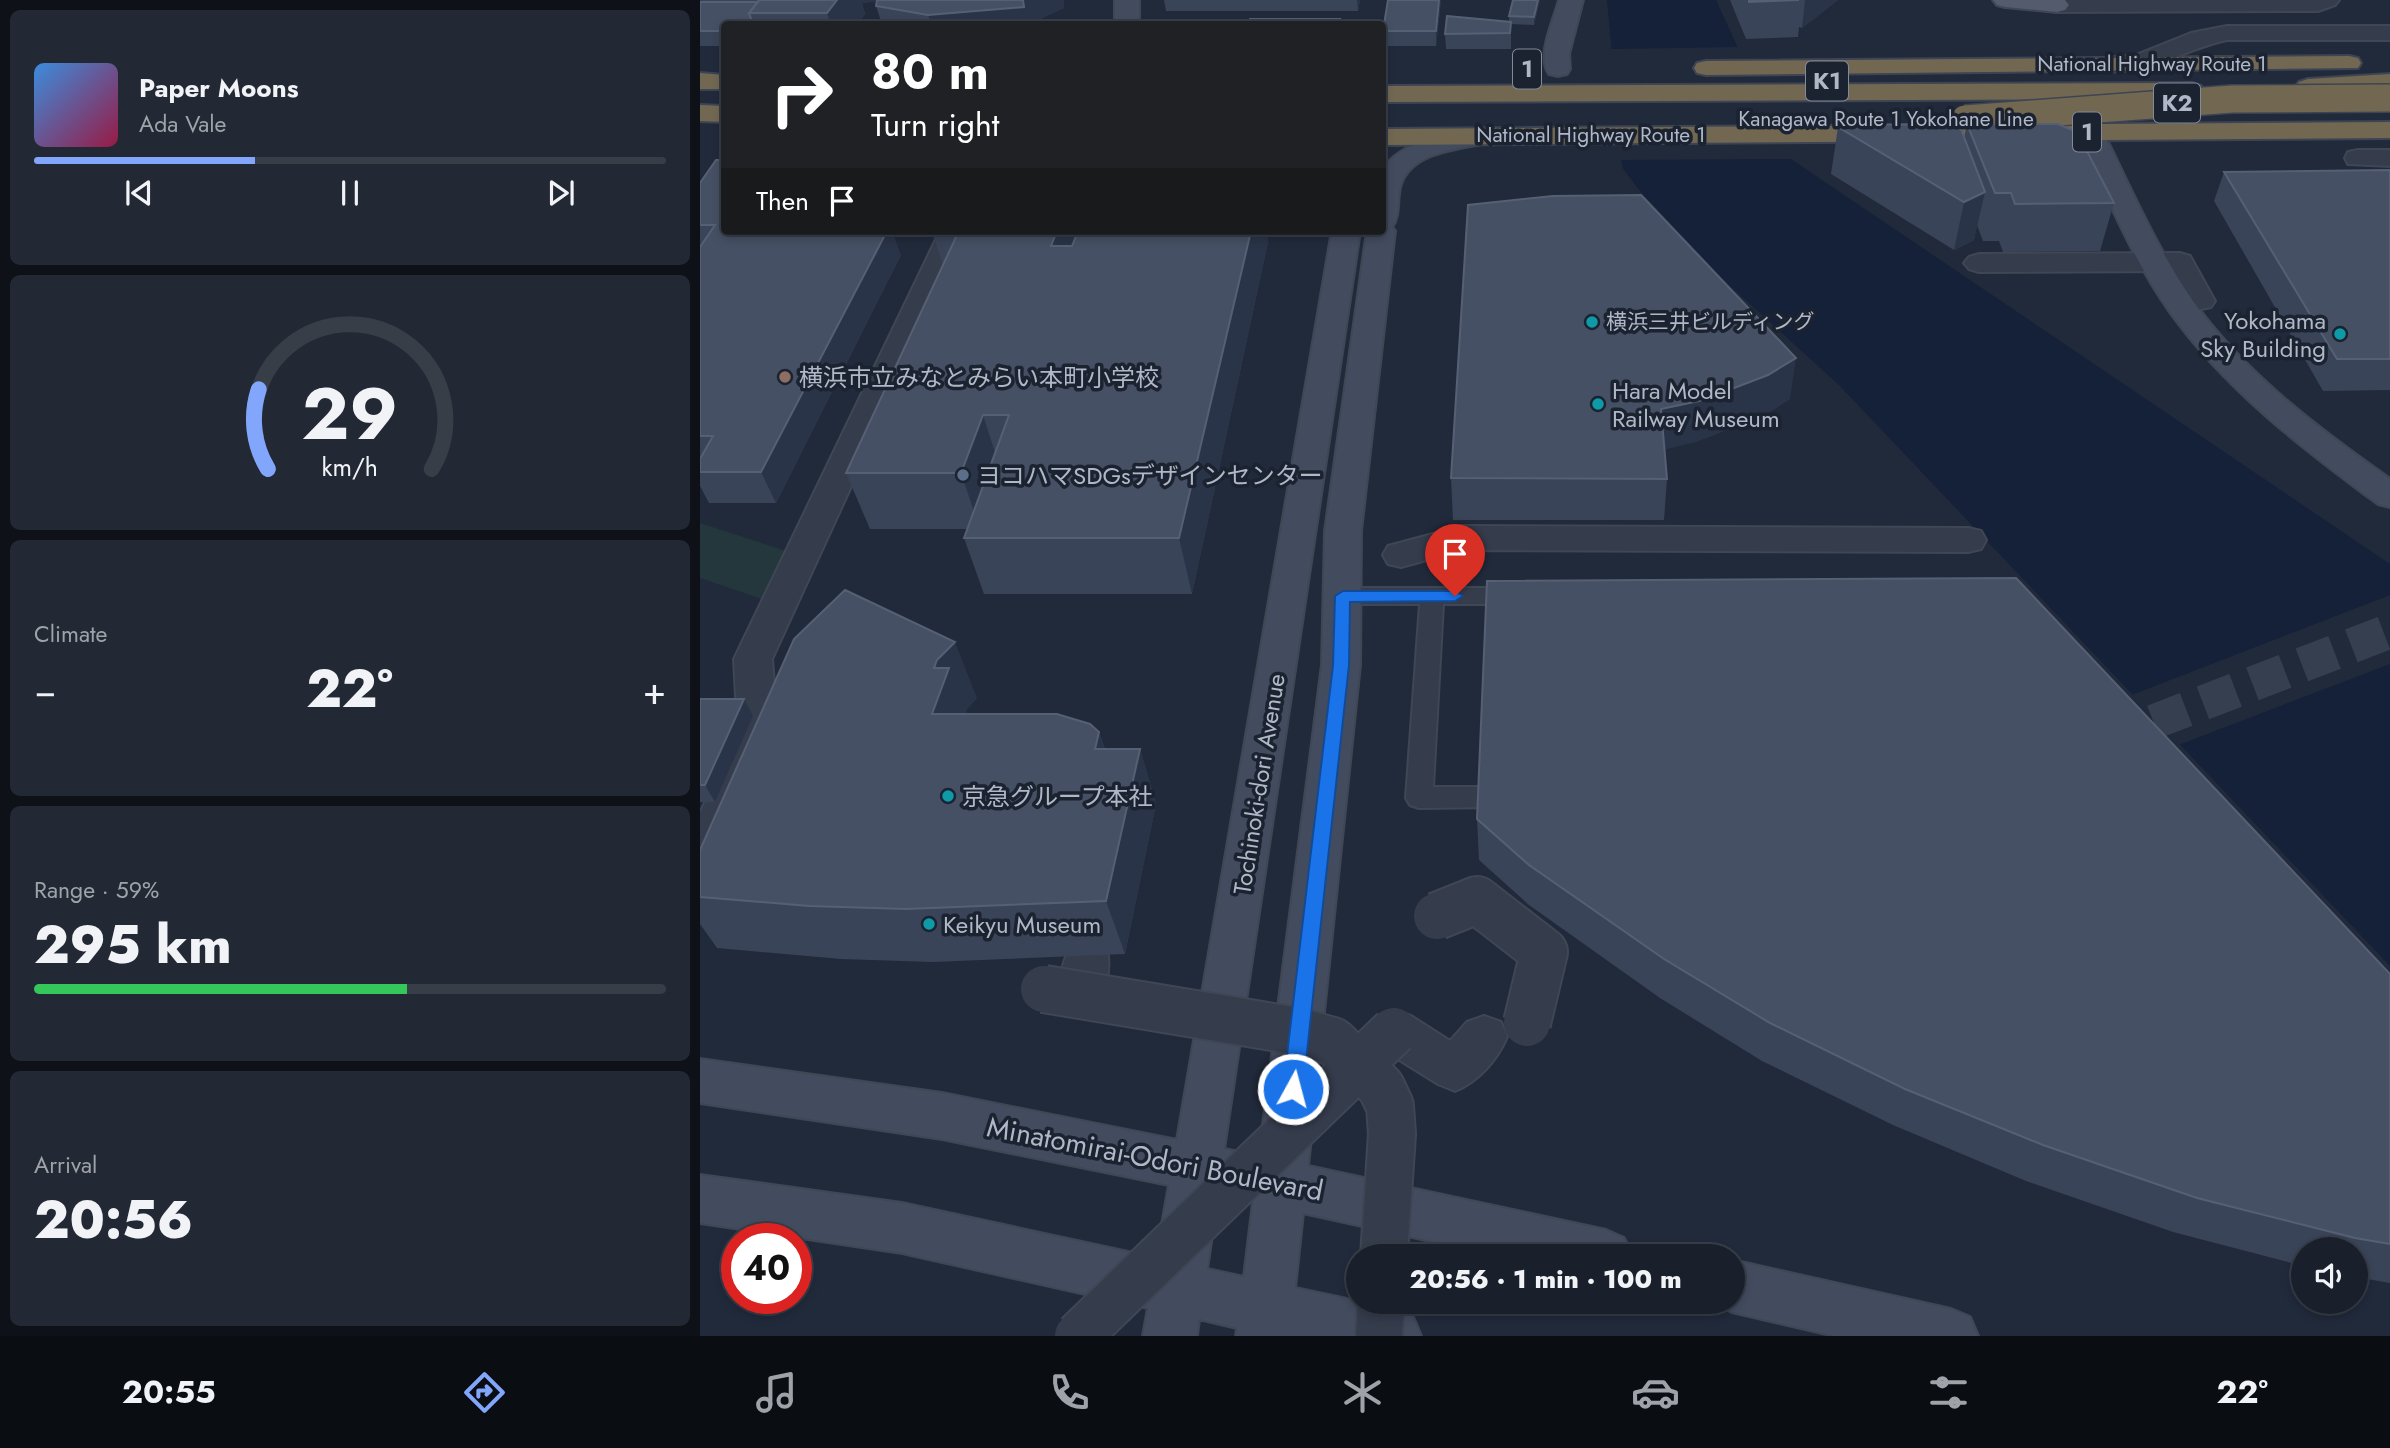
<!DOCTYPE html>
<html lang="en">
<head>
<meta charset="utf-8">
<style>
	body { margin:0; font-family:Jost,"Noto Sans JP",sans-serif; background:#222834; color:#f1f3f6; height:100vh; display:flex; flex-direction:column; font-size:26px; white-space:nowrap }
	* { box-sizing:border-box; margin:0 }
	p { font-size:23px; color:#9fa3a9 }
	.icon { flex:none; width:38px; height:38px; fill:none; stroke:currentColor; stroke-width:2; stroke-linecap:round; stroke-linejoin:round }
	.map { position:relative; flex:1; overflow:hidden }
	.details { display:flex; flex-direction:column; gap:10px; padding:10px; background:#0e1218; width:700px }
	.details>* { flex:none }
	.guide { position:absolute; left:21px; top:21px; width:665px; height:214px; border-radius:7px; box-shadow:0 4px 10px #0003,0 0 0 2px #373e48; background:#202124; color:#fff; overflow:hidden }
	.fabs { position:absolute; left:1591px; top:1237px; display:grid; gap:14px }
	.fabs a { display:grid; place-items:center; width:77px; height:77px; border-radius:50%; background:#19202c; box-shadow:0 4px 10px #0003,0 0 0 2px #373e48; font-size:35px }
	.speed { position:absolute; left:21px; top:1223px; display:flex; gap:14px; font-size:35px; font-weight:700; text-align:center }
	.speed>* { display:grid; place-content:center; width:91px; height:91px; border-radius:50%; background:#19202c; box-shadow:0 4px 10px #0003,0 0 0 2px #373e48; line-height:1 }
	.speed .limit { border:10px solid #d22; background:#fff; color:#111 }
	.pin { position:absolute; display:grid; place-items:center; width:60px; height:60px; color:#fff; margin:-72px -30px; border-radius:50% 50% 50% 0; rotate:-45deg; box-shadow:0 0 7px #0007 }
	.pin .icon { rotate:45deg }
	.me { position:absolute; width:77px; margin:-38px; rotate:7deg; stroke-linejoin:round; filter:drop-shadow(0 0 5px #0008) }
	.turn { display:flex; align-items:center; gap:24px; height:147px; padding:0 35px; font-size:32px }
	.turn .icon { width:91px; height:91px; stroke-width:2.5 }
	.turn b { display:block; font-size:49px; line-height:60px }
	.then { display:flex; align-items:center; height:66px; padding:0 35px; background:#0003; gap:14px; font-size:26px }
	.big { font-size:52px; font-weight:800; line-height:1.1 }
	.details .card { flex:1; display:flex; flex-direction:column; justify-content:center; gap:10px; min-width:0; padding:0 24px; border-radius:10px; background:#222834 }
	.details .dial { align-items:center; gap:0 }
	.dial svg { height:182px; overflow:visible; fill:none; stroke:#373e48; stroke-width:7; stroke-linecap:round; text-anchor:middle }
	.dial text { fill:#f1f3f6; stroke:none }
	.song { display:flex; align-items:center; gap:21px }
	.cover { width:84px; height:84px; border-radius:10px; background:linear-gradient(135deg,hsl(210 70% 55%),hsl(340 70% 35%)) }
	.played { height:7px; border-radius:4px; background:linear-gradient(90deg,#82a6fb 35%,#373e48 35%) }
	.keys { display:flex; justify-content:space-around; direction:ltr }
	.heat { display:flex; justify-content:space-between; align-items:center; font-size:38px; direction:ltr }
	.charge { height:10px; border-radius:5px; background:linear-gradient(90deg,#34c759 59%,#373e48 0) }
	.trip { position:absolute; left:646px; top:1244px; width:399px; height:70px; border-radius:35px; background:#19202c; box-shadow:0 4px 10px #0003,0 0 0 2px #373e48; font-weight:800; line-height:70px; text-align:center }
	.tab-bar { display:flex; height:112px; justify-content:space-around; align-items:center; background:#0a0d12; color:#9fa3a9 }
	.tab-bar .icon { width:49px; height:49px }
	.tab-bar .active { color:#82a6fb }
	.tab-bar b { font-size:32px; color:#f1f3f6 }
	main { display:flex; flex:1; min-height:0 }
	.map>svg:first-child { display:block }
</style>
</head>
<body>
<main>
<section class="details">
<div class="card">
<div class="song"><i class="cover"></i><div><b>Paper Moons</b><p>Ada Vale</p></div></div>
<div class="played"></div>
<div class="keys"><svg class="icon" aria-label="previous" viewBox="0 0 24 24"><path d="M18 5L8 12l10 7zM5 5v14"/></svg><svg class="icon" aria-label="pause" viewBox="0 0 24 24"><path d="M8 5v14M16 5v14"/></svg><svg class="icon" aria-label="next" viewBox="0 0 24 24"><path d="M6 5l10 7-10 7zM19 5v14"/></svg></div>
</div>
<div class="card dial"><svg viewBox="0 0 100 80">
<path d="M14 69A42 42 0 1 1 86 69"/>
<path d="M14 69A42 42 0 0 1 10 34" stroke="#82a6fb"/>
<text x="50" y="56" font-size="32" font-weight="700">29</text>
<text x="50" y="72" font-size="11">km/h</text>
</svg></div>
<div class="card"><p>Climate</p>
<div class="heat"><a>−</a><b class="big">22°</b><a>+</a></div>
</div>
<div class="card"><p>Range · 59%</p><b class="big">295 km</b><div class="charge"></div></div>
<div class="card"><p>Arrival</p><b class="big">20:56</b></div>
</section>
<div class="map">
<svg width="1690" height="1336" viewBox="0 0 1690 1336">
	<rect width="100%" height="100%" fill="#212a3b"/>
	<!-- green -->
	<path fill="#23373c" d="M0,523L86,551L62,599L0,578Z"/>
	<!-- water -->
	<path fill="#152039" d="M907,0H1016L1088,157L1690,564V966L1139,385L1029,285L939,190L922,167Z"/>
	<!-- pier -->
	<path fill="#212a3b" d="M1042,47L1094,159L918,160L908,49Z
		M1690,595V664L1476,746L1429,696Z"/>
	<g fill="none" stroke-linecap="round" stroke-linejoin="round">
		<!-- street-tunnel -->
		<path stroke="#363f50" stroke-width="35" stroke-dasharray="35 18" stroke-linecap="butt" d="M1404,741L1690,631"/>
		<defs>
			<path id="lane" d="M643,588H802L810,590C815,599 816,611 810,620L802,622L794,620L790,614V604H743L733,787H787L791,779L800,776L809,779C814,788 814,795 809,804L800,807L719,808L710,805L706,798L720,604H643L635,602L631,596L635,590Z"/>
			<path id="street" d="M1349,0H1639L1635,5L1618,11L1357,12L1349,10L1345,5Z
				M1527,26H1690V40H1527C1482,49 1440,81 1393,69L1390,64L1393,59L1436,55L1491,33Z
				M1658,150H1690V166L1648,164L1645,158L1648,152Z
				M240,231H268L72,659L78,734L15,869L0,874V813L38,734L34,659Z
				M1480,253L1490,256L1515,301L1511,307L1481,313L1470,310L1466,304L1470,298L1482,295L1470,271L1279,272L1269,269L1264,263L1269,257L1279,254Z
				M763,526L1268,528L1281,531L1286,540L1281,549L1268,552L763,550L701,567L688,564L683,555L688,546Z
				M388,938L404,943C414,964 406,988 396,1008L380,1014L364,1008C354,987 362,964 372,943Z
				M694,1010L711,1016L750,1041L767,1022L784,1016L801,1022L807,1037C797,1060 779,1081 755,1091L738,1084L677,1046L671,1031L677,1016Z"/>
			<path id="secondary" d="M415,0H439V24H415Z
				M859,0H883L869,54L870,69L867,74L858,76L849,74C836,56 854,20 859,0Z
				M1390,124L1399,126L1403,132C1431,189 1457,249 1493,301C1544,373 1619,429 1690,479V507L1678,504C1602,448 1525,389 1470,312C1431,257 1406,193 1377,132L1381,126Z
				M782,128L791,130L795,136L791,142C762,149 713,150 701,184C696,198 701,215 692,227L695,231L661,531L660,665L608,1166L906,1230L924,1238L932,1256H799L603,1213L595,1288L694,1309L713,1317L721,1336H536L537,1328L499,1319L497,1336H443L448,1308L202,1253L0,1223V1175L202,1203L456,1258L469,1185L242,1139L0,1103V1059L242,1093L477,1140L632,231H660L524,1149L559,1156L622,665L625,531L667,231H682V169C705,139 747,134 782,128ZM518,1195L553,1203L544,1277L507,1269Z
				M1032,1260L1251,1309L1270,1317L1278,1336H1135L1032,1312L1012,1302H1032Z"/>
			<path id="primary" d="M1293,0H1365L1369,5L1365,10L1357,12L1305,7L1297,5Z"/>
			<path id="highway" d="M1649,56L1658,58L1661,63L1658,68L1006,75L997,73L994,68L997,63L1006,61Z
				M0,73L24,75V89H0Z
				M1690,74V90L1608,95L1599,92L1595,87L1599,82L1608,79Z
				M1492,83L1501,86L1505,91L1501,96L1492,99L682,102V86Z
				M0,105L24,106V122L0,121Z
				M1690,122V138L682,145V129Z"/>
		</defs>
		<!-- lane casing -->
		<use href="#lane" stroke="#3f4654" stroke-width="4"/>
		<!-- street casing -->
		<use href="#street" stroke="#3f4654" stroke-width="4"/>
		<!-- secondary casing -->
		<use href="#secondary" stroke="#3f4654" stroke-width="4"/>
		<!-- primary casing -->
		<use href="#primary" stroke="#3f4654" stroke-width="4"/>
		<!-- highway casing -->
		<use href="#highway" stroke="#3d4453" stroke-width="4"/>
		<!-- lane -->
		<use href="#lane" fill="#353c4c" fill-rule="evenodd"/>
		<!-- street -->
		<use href="#street" fill="#353c4c" fill-rule="evenodd"/>
		<!-- secondary -->
		<use href="#secondary" fill="#434b5f" fill-rule="evenodd"/>
		<!-- primary -->
		<use href="#primary" fill="#535b6c" fill-rule="evenodd"/>
		<!-- highway -->
		<use href="#highway" fill="#726852" fill-rule="evenodd"/>
		<defs>
			<path id="street-bridge" d="M737,916L777,900L844,952L827,1023
				M344,989L597,1031L633,1041L681,1087L690,1106L692,1134L684,1256
				M378,1336L694,1031
				M679,1336L681,1302"/>
			<path id="highway-bridge" d="M1265,119L1532,99L1690,98"/>
		</defs>
		<!-- street-bridge casing -->
		<use href="#street-bridge" stroke="#3f4654" stroke-width="50" stroke-linecap="butt"/>
		<!-- highway-bridge casing -->
		<use href="#highway-bridge" stroke="#3d4453" stroke-width="30" stroke-linecap="butt"/>
		<!-- street-bridge -->
		<use href="#street-bridge" stroke="#353c4c" stroke-width="46"/>
		<!-- highway-bridge -->
		<use href="#highway-bridge" stroke="#726852" stroke-width="27"/>
	</g>
	<!-- wall -->
	<path fill="#394458" d="M0,0H364V8L329,24H330H182L176,6L177,1L162,3L165,14L158,24H24V46H0Z
		M464,0H660L658,11H466Z
		M741,0L736,46H684L683,31Z
		M813,0H840L834,25L811,24V49H746L745,34L809,22V16Z
		M1030,0H1138L1102,28L1099,27L1098,37L1046,39Z
		M1267,124L1414,203L1400,251L1303,252L1299,241H1283L1277,225L1274,240L1254,250L1131,174L1138,127L1264,138Z
		M1690,170V390L1623,391L1514,201L1524,172Z
		M0,183L201,255L76,503H9L0,486Z
		M235,231H567L568,242L492,594H284L264,538L267,529H170L146,473L243,265L233,235Z
		M1090,399L1063,416L995,442L965,449L967,479L964,520H753L751,478Z
		M277,698L266,710L267,714L399,732L405,749H440L456,804L425,954L233,962L141,959L17,948L0,924V850Z
		M0,699L53,716L15,802H0Z
		M777,819L1690,974V1283L1656,1277V1250H1603V1266L1473,1232L1326,1181L1193,1125L1062,1061L960,998L829,905L779,860Z"/>
	<!-- shaded-wall -->
	<path fill="#2a3448" d="M137,0H183L162,3L165,14L158,24H131L127,13Z
		M323,0H364V8L329,24H330H231L228,15Z
		M657,0H660L658,11Z
		M739,0H741L736,46V31Z
		M838,0H840L834,25V17Z
		M1105,0H1138L1102,28Z
		M1285,192L1274,240L1254,250L1264,202Z
		M187,231H192L201,255L76,503L61,472Z
		M357,231H390L365,300L351,246Z
		M551,231H567L568,242L492,594L479,538Z
		M1096,358L1090,399L1063,416L995,442L958,451L961,409Z
		M283,415L301,471L280,529L261,473Z
		M255,642L277,698L266,710L271,723L232,714L234,668L237,660Z
		M44,699L53,716L15,802L5,785Z
		M399,732L417,787L395,749Z
		M440,749L456,804L425,954L406,901Z"/>
	<!-- building -->
	<path fill="#465064" stroke="#566074" stroke-width="2" d="M59,0H137L127,13H49Z
		M177,0H323L324,7L228,15L176,6Z
		M688,0H739L736,31H683Z
		M813,0H838L834,17L809,16Z
		M1049,0H1099L1049,2Z
		M0,2H58L49,13L52,22L50,24H24V31H0Z
		M747,16L811,22L810,33L745,34Z
		M550,19H640L639,24H549Z
		M1259,124L1285,192L1264,202L1138,127L1142,125Z
		M1267,124H1358L1377,132L1414,203L1315,204L1311,193H1295Z
		M16,160H24V231H187L61,472H0V459L13,436H0V247L15,225H0V183Z
		M1690,170V359H1637L1524,172Z
		M941,195L1096,358L1068,375L1034,388L999,401L961,409L967,479L751,478L768,205L853,196Z
		M235,231H357L351,246H372L378,231H551L479,538H264L309,415H283L261,473H146L257,235H233Z
		M1316,578L1690,974V1244L1655,1238L1497,1198L1343,1145L1205,1089L1070,1023L964,959L829,865L777,819L787,581Z
		M145,590L255,642L237,660L234,668H249L232,714H357L390,724L399,732L395,749H440L406,901L206,909L109,906L0,897V850L94,639Z
		M0,699H44L5,785H0Z"/>
	<!-- route -->
	<path fill="#1a73e8" stroke="#114b97" stroke-width="2" d="M643,591H755L763,596L755,601L650,602L649,665L603,1089L600,1095L593,1098L586,1095L583,1089L633,665L635,596Z"/>
	<!-- markers -->
	<g fill="#0f9aa8" stroke="#1b2230" stroke-width="2.5">
		<circle cx="892" cy="322" r="7"/>
		<circle cx="1640" cy="334" r="7"/>
		<circle cx="898" cy="404" r="7"/>
		<circle cx="248" cy="796" r="7"/>
		<circle cx="229" cy="924" r="7"/>
	</g>
	<circle fill="#8d6e63" stroke="#1b2230" stroke-width="2.5" cx="85" cy="377" r="7"/>
	<circle fill="#5c6f8a" stroke="#1b2230" stroke-width="2.5" cx="263" cy="475" r="7"/>
	<g text-anchor="middle" dominant-baseline="central" stroke-width="7" stroke-linejoin="round" paint-order="stroke">
		<!-- far-street labels -->
		<g font-size="21" fill="#b0b7c7" stroke="#1b2230">
			<text x="1452" y="64">National Highway Route 1</text>
			<text x="1186" y="119">Kanagawa Route 1 Yokohane Line</text>
			<text x="891" y="135">National Highway Route 1</text>
		</g>
		<!-- far-poi labels -->
		<g font-size="21" fill="#b0b7c7" stroke="#1b2230" text-anchor="start">
			<text x="906" y="322">横浜三井ビルディング</text>
		</g>
		<!-- shield labels -->
		<g fill="#1b2230" stroke="#838a9a" stroke-width="2">
			<rect x="813" y="49.5" width="28" height="39" rx="5"/>
			<rect x="1106" y="61.5" width="42" height="39" rx="5"/>
			<rect x="1454" y="83.5" width="46" height="39" rx="5"/>
			<rect x="1373" y="112.5" width="28" height="39" rx="5"/>
		</g>
		<g font-size="23" font-weight="bold" fill="#b0b7c7">
			<text x="827" y="69">1</text>
			<text x="1127" y="81">K1</text>
			<text x="1477" y="103">K2</text>
			<text x="1387" y="132">1</text>
		</g>
		<!-- poi labels -->
		<g font-size="24" fill="#b0b7c7" stroke="#1b2230" text-anchor="start">
			<text x="1626" y="320" text-anchor="end">Yokohama<tspan x="1626" dy="28">Sky Building</tspan></text>
			<text x="99" y="377">横浜市立みなとみらい本町小学校</text>
			<text x="912" y="390">Hara Model<tspan x="912" dy="28">Railway Museum</tspan></text>
			<text x="277" y="475">ヨコハマSDGsデザインセンター</text>
			<text x="262" y="796">京急グループ本社</text>
			<text x="243" y="924">Keikyu Museum</text>
		</g>
		<!-- street labels -->
		<g font-size="24" fill="#b0b7c7" stroke="#1b2230">
			<text transform="translate(559 784) rotate(-81)">Tochinoki-dori Avenue</text>
		</g>
		<!-- near-street labels -->
		<g font-size="28" fill="#b0b7c7" stroke="#1b2230">
			<text transform="translate(455 1159) rotate(11)">Minatomirai-Odori Boulevard</text>
		</g>
	</g>
</svg>
<div class="fabs">
<a><svg class="icon" aria-label="sound" viewBox="0 0 24 24"><path d="M4 9h4l5-4v14l-5-4H4zM17 9q2 3 0 6"/></svg></a>
</div>
<div class="speed"><div class="limit">40</div></div>
<div class="pin" style="left:755px;top:596px;background:#d93025"><svg class="icon" aria-label="arrive" viewBox="0 0 24 24"><path d="M6 21V4h12l-3 4 3 4H6"/></svg></div>
<svg class="me" style="left:593px;top:1089px" viewBox="-20 -20 40 40"><circle r="17" fill="#1a73e8" stroke="#fff" stroke-width="3"/><path d="M0-11L8 9 0 5-8 9z" fill="#fff"/></svg>
<div class="trip">20:56 · 1 min · 100 m</div>
<div class="guide">
<div class="turn"><svg class="icon" aria-label="right" viewBox="0 0 24 24"><path d="M7 20v-9h11M14 6l5 5-5 5"/></svg><div><b>80 m</b>Turn right</div></div>
<div class="then">Then<svg class="icon" aria-label="arrive" viewBox="0 0 24 24"><path d="M6 21V4h12l-3 4 3 4H6"/></svg></div>
</div>
</div>
</main>
<nav class="tab-bar">
<b>20:55</b>
<svg class="icon active" aria-label="directions" viewBox="0 0 24 24"><path d="M12 3l9 9-9 9-9-9zM9 14v-3h6M13 9l2 2-2 2"/></svg>
<svg class="icon" aria-label="music" viewBox="0 0 24 24"><path d="M9 18V5l10-2v13"/><circle cx="6" cy="18" r="3"/><circle cx="16" cy="16" r="3"/></svg>
<svg class="icon" aria-label="phone" viewBox="0 0 24 24"><path d="M5 4h4l2 5-3 2q2 4 5 5l2-3 5 2v4C11 20 4 13 5 4z"/></svg>
<svg class="icon" aria-label="climate" viewBox="0 0 24 24"><path d="M12 3v18M4 7l16 10M4 17L20 7"/></svg>
<svg class="icon" aria-label="car" viewBox="0 0 24 24"><path d="M5 17H2v-5l4-1 3-4h7l3 4 3 1v5h-3M9 17h6M6 11h13"/><circle cx="7" cy="17" r="2"/><circle cx="17" cy="17" r="2"/></svg>
<svg class="icon" aria-label="filters" viewBox="0 0 24 24"><path d="M4 7h16M4 17h16"/><circle cx="9" cy="7" r="2"/><circle cx="15" cy="17" r="2"/></svg>
<b>22°</b>
</nav>
</body>
</html>
